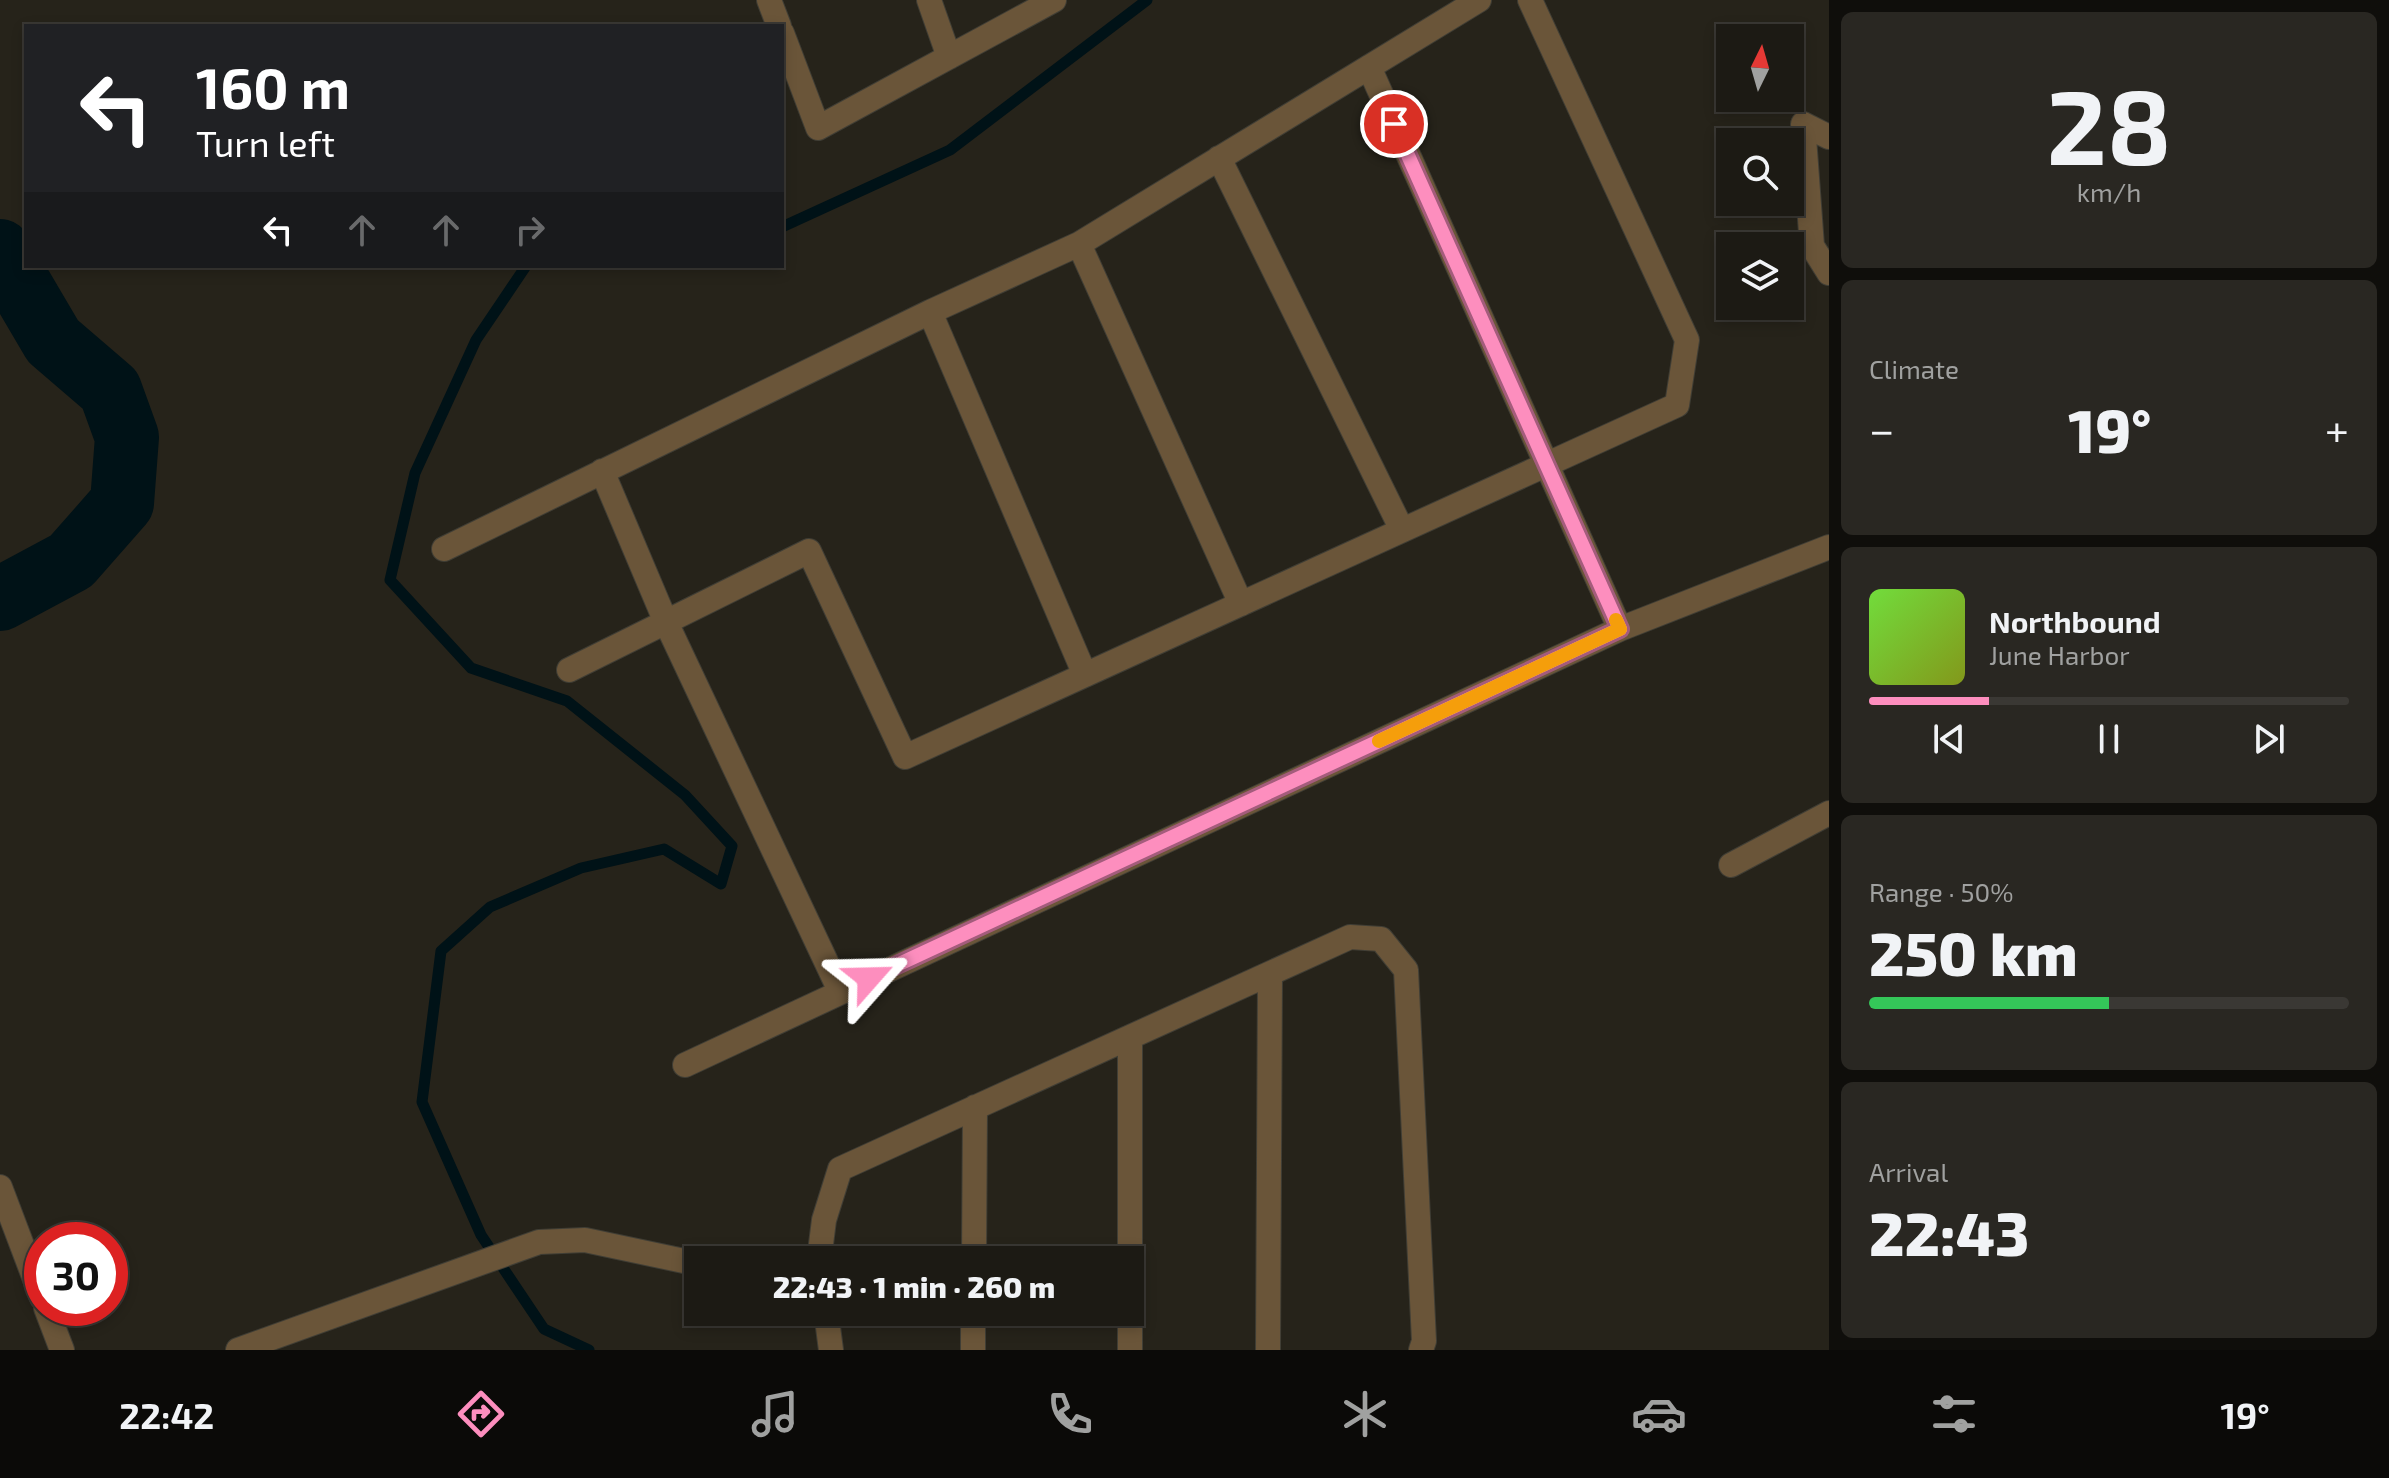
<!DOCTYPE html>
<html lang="en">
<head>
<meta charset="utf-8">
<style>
	body { margin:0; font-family:"Exo 2",sans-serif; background:#292722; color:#f1f3f6; height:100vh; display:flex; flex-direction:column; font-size:30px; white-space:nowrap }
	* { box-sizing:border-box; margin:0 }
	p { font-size:26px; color:#a0a1a0 }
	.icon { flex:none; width:44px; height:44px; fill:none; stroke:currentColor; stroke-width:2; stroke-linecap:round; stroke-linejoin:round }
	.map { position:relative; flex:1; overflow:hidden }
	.side { display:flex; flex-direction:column; gap:12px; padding:12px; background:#0f0e0b; width:560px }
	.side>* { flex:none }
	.guide { position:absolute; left:24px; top:24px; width:760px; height:244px; border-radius:0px; box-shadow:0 4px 12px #0003,0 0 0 2px #3a3834; background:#202124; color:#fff; overflow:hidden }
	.needle { width:52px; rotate:5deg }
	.controls { position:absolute; left:1716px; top:24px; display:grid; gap:16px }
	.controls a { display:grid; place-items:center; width:88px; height:88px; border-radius:0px; background:#1c1a14; box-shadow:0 4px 12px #0003,0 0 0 2px #3a3834; font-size:40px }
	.speed { position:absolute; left:24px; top:1222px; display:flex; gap:16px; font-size:40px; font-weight:700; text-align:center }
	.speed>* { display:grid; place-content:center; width:104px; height:104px; border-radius:50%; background:#1c1a14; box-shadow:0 4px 12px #0003,0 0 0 2px #3a3834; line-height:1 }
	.speed .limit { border:12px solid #d22; background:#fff; color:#111 }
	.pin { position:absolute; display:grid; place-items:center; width:68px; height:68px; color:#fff; margin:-34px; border:4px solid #fff; border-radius:50%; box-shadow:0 2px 8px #0007 }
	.me { position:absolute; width:88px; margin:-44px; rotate:65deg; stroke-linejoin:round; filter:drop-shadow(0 0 6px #0008) }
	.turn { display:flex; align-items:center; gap:28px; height:168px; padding:0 40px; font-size:36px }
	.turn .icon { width:104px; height:104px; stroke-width:2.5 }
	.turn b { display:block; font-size:56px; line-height:68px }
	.lanes { display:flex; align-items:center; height:76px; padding:0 40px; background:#0003; justify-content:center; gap:40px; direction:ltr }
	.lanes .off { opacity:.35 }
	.big { font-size:60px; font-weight:800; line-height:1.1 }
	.side .card { flex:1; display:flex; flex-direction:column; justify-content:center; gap:12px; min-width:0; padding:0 28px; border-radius:12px; background:#292722 }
	.side .dial { align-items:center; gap:0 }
	.dial b { font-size:104px; line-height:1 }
	.song { display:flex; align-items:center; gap:24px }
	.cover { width:96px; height:96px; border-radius:12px; background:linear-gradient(135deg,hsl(100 70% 55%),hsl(70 70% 35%)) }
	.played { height:8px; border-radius:4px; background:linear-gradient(90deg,#fd8ebe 25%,#3a3834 25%) }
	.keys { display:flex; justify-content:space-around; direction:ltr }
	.heat { display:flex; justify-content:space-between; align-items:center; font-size:44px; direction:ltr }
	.charge { height:12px; border-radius:6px; background:linear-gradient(90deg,#34c759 50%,#3a3834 0) }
	.trip { position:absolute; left:684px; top:1246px; width:460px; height:80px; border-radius:0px; background:#1c1a14; box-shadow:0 4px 12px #0003,0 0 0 2px #3a3834; font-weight:800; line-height:80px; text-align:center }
	.menu { display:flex; height:128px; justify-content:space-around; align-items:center; background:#0b0a08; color:#a0a1a0 }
	.menu .icon { width:56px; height:56px }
	.menu .on { color:#fd8ebe }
	.menu b { font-size:36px; color:#f1f3f6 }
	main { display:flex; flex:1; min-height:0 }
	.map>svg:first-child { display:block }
</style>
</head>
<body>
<main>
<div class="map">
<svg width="1829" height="1350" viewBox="0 0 1829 1350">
	<rect width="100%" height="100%" fill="#26231a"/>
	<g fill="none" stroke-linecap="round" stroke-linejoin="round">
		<!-- stream -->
		<path stroke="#001217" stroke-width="11" d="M782,227L950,150L1147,0
			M526,266L476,340L415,473L390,580L471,668L567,701L685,795L732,846L721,884L664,849L581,868L490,907L441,951L422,1102L481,1235L544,1329L589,1350"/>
		<!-- river -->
		<path stroke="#001217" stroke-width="64" d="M0,251L53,341L110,390L127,437L122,503L71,561L0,599"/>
		<defs>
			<path id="minor" d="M769,0L779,26
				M929,0L949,57
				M782,33L818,128L1054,0
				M1369,67L1620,629
				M1829,137L1803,124L1812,246L1829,273
				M1219,158L1402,530
				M1079,244L1241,604
				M930,312L1085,675
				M602,471L665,620L840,991
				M444,549L930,312L1079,244L1479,0
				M569,670L809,551L905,757L1677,405L1687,340L1530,0
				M1731,865L1829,813
				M1130,1037V1350
				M685,1065L1620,629L1829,547
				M0,1187L42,1298
				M819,1260L824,1220L840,1169L1350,937L1381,939L1406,970L1424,1341L1421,1350
				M974,1260L975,1107
				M46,1308L62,1350
				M826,1312L831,1350
				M238,1350L539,1242L585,1240L698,1264
				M973,1350V1312
				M1268,1350L1270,974"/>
		</defs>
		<!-- minor casing -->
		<use href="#minor" stroke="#403e35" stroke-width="26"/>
		<!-- minor -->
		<use href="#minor" stroke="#6a5539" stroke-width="24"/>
	</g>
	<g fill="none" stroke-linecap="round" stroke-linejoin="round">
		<defs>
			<path id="route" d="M869,978L1620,629L1394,124"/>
		</defs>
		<!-- route casing -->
		<use href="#route" stroke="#a45c7c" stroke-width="20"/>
		<!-- route -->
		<use href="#route" stroke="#fd8ebe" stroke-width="14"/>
		<!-- slow -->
		<path stroke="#f59e0b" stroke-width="14" d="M1379,741L1620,629L1616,620"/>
	</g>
</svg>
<div class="controls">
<a><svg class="needle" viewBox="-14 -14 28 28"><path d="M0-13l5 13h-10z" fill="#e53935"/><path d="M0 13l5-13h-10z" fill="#a0a1a0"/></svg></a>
<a><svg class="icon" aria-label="search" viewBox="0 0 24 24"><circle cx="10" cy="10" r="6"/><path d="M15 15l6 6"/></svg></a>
<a><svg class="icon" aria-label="layers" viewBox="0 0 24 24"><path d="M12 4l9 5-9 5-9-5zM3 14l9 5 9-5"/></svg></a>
</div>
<div class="speed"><div class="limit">30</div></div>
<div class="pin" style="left:1394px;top:124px;background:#d93025"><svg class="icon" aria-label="arrive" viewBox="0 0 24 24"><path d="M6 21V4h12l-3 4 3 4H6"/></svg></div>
<svg class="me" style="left:869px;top:978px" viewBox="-20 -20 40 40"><path d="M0-17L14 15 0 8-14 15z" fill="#fd8ebe" stroke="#fff" stroke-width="4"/></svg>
<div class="trip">22:43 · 1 min · 260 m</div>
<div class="guide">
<div class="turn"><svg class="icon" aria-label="left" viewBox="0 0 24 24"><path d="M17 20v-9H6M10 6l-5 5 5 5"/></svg><div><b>160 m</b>Turn left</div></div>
<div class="lanes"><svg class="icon" aria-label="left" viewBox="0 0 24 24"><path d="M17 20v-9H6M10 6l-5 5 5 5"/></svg><svg class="icon off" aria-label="ahead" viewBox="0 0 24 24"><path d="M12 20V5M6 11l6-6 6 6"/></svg><svg class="icon off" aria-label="ahead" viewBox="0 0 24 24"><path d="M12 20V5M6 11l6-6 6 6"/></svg><svg class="icon off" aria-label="right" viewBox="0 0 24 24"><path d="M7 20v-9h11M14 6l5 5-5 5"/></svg></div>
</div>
</div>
<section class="side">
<div class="card dial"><b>28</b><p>km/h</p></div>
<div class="card"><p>Climate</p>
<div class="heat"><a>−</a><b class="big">19°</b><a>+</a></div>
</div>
<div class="card">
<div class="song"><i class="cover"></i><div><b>Northbound</b><p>June Harbor</p></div></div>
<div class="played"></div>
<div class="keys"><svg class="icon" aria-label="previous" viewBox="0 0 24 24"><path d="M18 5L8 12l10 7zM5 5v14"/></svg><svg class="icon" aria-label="pause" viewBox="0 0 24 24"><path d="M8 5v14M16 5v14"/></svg><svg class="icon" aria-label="next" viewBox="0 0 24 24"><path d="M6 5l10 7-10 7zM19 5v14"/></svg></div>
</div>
<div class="card"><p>Range · 50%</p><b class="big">250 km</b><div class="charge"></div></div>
<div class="card"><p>Arrival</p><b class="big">22:43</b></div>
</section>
</main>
<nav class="menu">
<b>22:42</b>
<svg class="icon on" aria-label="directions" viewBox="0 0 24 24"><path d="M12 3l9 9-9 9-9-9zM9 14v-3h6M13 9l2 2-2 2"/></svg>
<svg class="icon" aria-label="music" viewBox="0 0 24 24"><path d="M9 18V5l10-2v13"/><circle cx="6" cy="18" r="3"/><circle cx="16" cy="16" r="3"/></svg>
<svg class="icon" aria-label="phone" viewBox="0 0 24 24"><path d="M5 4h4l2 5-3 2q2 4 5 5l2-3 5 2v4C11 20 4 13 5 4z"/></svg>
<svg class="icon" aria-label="climate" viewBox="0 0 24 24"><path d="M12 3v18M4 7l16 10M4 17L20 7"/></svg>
<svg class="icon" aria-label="car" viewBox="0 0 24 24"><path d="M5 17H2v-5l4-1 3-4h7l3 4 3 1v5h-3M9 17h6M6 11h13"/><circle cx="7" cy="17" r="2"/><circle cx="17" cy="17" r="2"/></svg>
<svg class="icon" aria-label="filters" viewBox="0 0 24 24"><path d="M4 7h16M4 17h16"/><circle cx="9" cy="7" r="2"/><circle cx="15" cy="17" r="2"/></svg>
<b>19°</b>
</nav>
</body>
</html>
